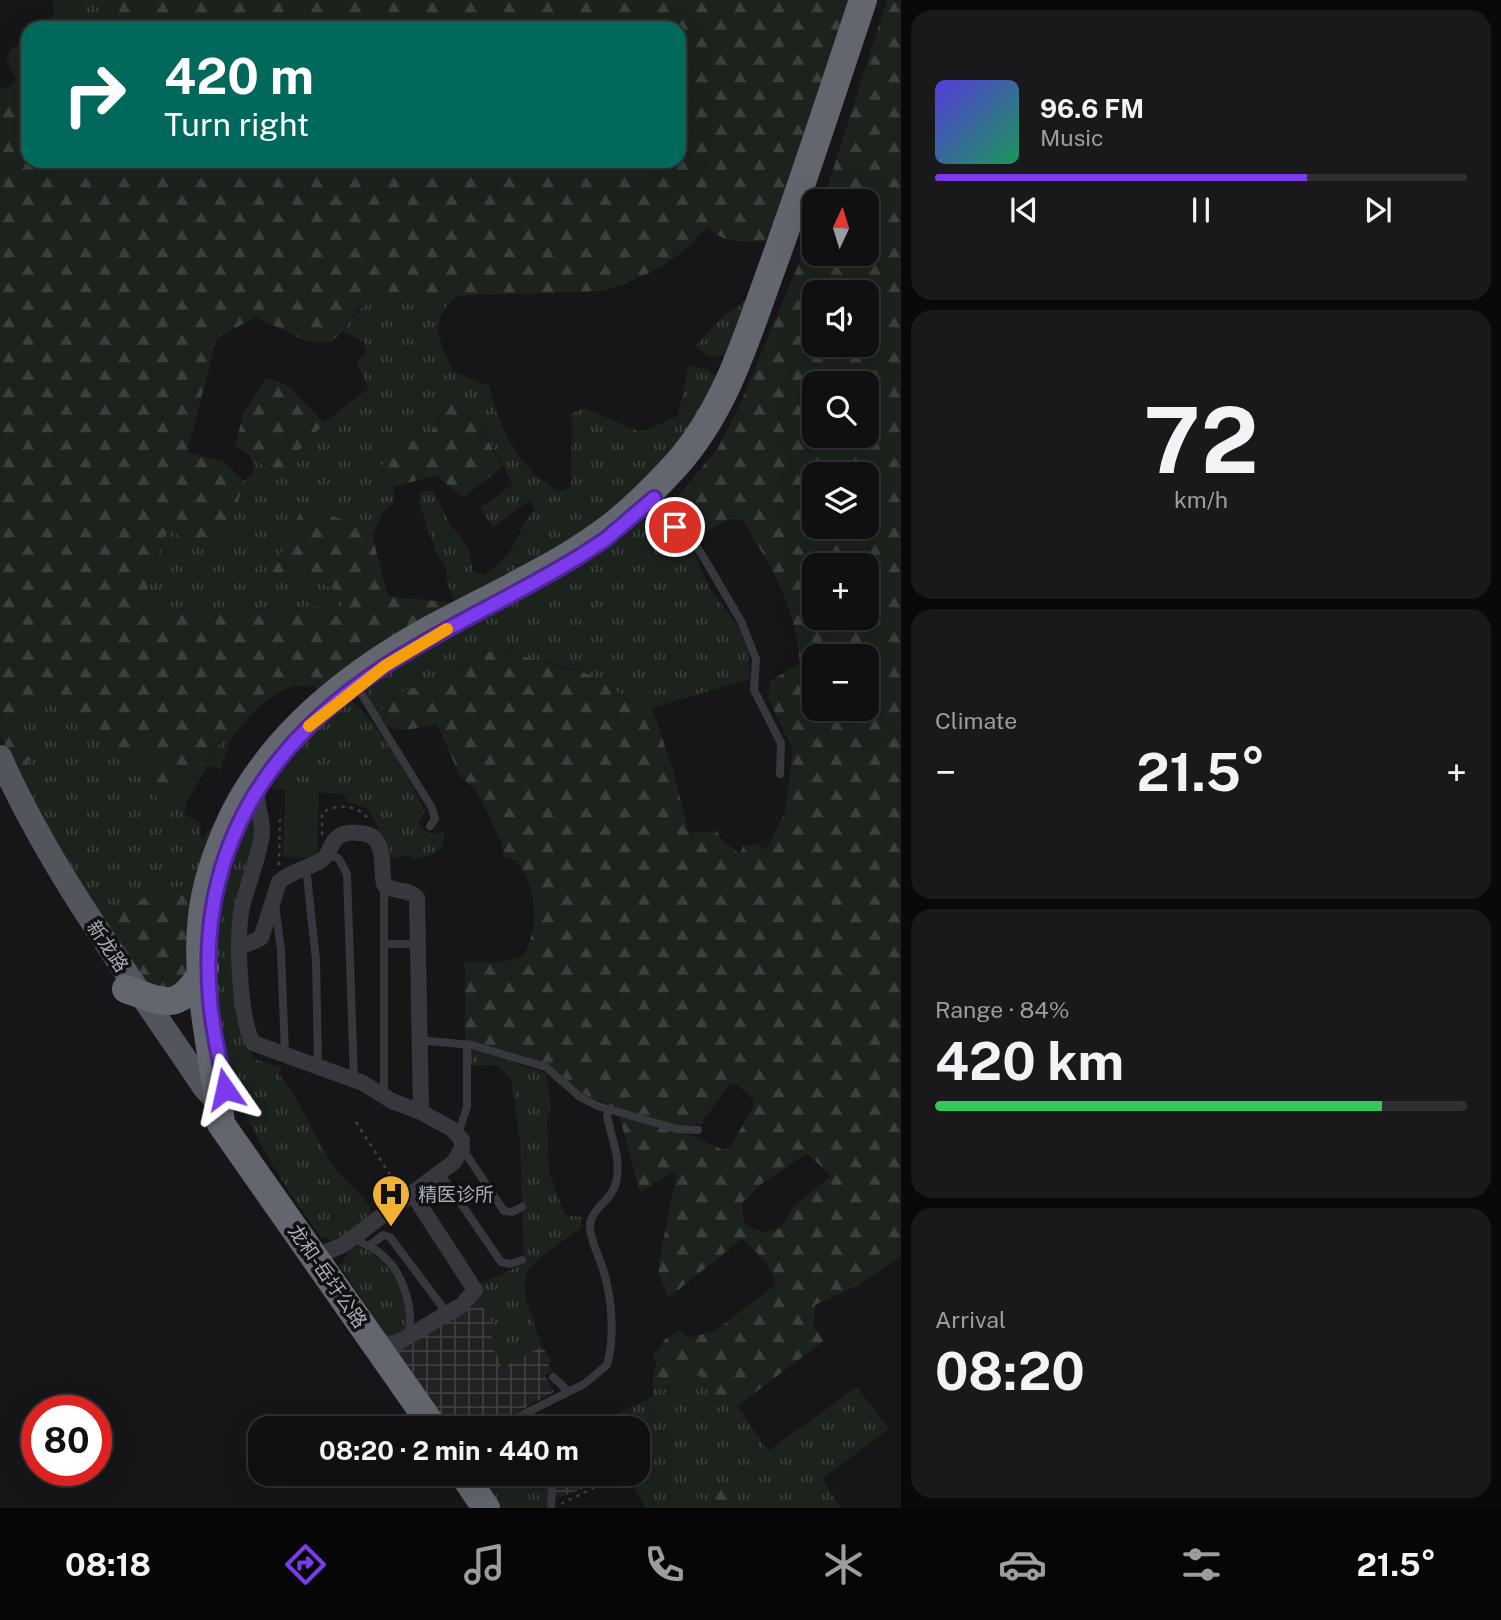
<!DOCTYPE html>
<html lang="en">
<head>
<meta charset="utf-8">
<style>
	body { margin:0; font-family:"Public Sans","Noto Sans SC",sans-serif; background:#19191b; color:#f1f3f6; height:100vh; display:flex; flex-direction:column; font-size:26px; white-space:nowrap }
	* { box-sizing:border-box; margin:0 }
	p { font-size:23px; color:#9c9d9f }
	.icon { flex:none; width:38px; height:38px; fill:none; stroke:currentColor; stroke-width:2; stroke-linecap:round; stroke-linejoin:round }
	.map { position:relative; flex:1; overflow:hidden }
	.panel { display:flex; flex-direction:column; gap:10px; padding:10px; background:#09090a; width:600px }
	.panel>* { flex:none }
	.top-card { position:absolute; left:21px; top:21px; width:665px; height:147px; border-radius:21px; box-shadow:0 7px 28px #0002,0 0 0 2px #303032; background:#00695c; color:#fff; overflow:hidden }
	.needle { width:46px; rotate:4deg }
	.tools { position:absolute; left:802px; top:189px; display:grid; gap:14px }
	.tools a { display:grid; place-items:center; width:77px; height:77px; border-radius:14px; background:#101012; box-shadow:0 7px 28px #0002,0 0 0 2px #303032; font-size:35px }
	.speed { position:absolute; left:21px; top:1395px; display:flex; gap:14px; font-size:35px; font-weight:700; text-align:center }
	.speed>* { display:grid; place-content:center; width:91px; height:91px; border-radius:50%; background:#101012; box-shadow:0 7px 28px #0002,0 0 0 2px #303032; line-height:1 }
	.speed .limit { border:10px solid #d22; background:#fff; color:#111 }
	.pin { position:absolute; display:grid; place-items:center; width:60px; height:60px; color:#fff; margin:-30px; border:4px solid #fff; border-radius:50%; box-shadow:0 2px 7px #0007 }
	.me { position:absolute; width:77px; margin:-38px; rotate:349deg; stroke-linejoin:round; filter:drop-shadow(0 0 5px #0008) }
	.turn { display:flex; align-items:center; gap:24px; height:147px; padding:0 28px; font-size:32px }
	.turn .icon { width:91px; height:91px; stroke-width:2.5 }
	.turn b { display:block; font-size:49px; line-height:60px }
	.big { font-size:52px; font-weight:700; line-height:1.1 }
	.panel .widget { flex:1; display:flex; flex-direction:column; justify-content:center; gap:10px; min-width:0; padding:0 24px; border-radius:21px; background:#19191b }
	.panel .dial { align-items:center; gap:0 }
	.dial b { font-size:91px; line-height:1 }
	.song { display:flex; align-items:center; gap:21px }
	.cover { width:84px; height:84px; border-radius:10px; background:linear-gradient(135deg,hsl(250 70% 55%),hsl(150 70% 35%)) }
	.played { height:7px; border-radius:4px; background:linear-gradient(90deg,#7c3aed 70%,#303032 70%) }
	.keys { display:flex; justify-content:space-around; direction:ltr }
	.heat { display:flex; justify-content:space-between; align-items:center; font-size:38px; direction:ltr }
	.charge { height:10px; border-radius:5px; background:linear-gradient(90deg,#34c759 84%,#303032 0) }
	.trip { position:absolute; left:248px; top:1416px; width:402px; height:70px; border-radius:21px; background:#101012; box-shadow:0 7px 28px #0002,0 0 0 2px #303032; font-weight:700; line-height:70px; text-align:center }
	.menu { display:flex; height:112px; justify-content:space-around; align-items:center; background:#060607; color:#9c9d9f }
	.menu .icon { width:49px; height:49px }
	.menu .on { color:#7c3aed }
	.menu b { font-size:32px; color:#f1f3f6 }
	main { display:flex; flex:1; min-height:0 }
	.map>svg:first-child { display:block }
</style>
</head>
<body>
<main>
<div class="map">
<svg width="901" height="1508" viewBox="0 0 901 1508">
	<defs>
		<pattern id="industrial-grid" width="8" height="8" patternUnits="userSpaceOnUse" patternTransform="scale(1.75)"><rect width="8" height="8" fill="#222225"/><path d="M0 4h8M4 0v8" fill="none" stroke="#3f3f43"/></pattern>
		<pattern id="grass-tufts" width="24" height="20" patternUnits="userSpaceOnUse" patternTransform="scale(1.75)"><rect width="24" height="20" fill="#1c231d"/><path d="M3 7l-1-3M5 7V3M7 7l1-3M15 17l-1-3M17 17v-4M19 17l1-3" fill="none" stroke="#3a403c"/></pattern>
		<pattern id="forest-firs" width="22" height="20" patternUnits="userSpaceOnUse" patternTransform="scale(1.75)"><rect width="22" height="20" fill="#1c231d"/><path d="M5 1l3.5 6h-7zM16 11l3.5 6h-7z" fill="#3a403c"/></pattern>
	</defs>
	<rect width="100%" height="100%" fill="#161618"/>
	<!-- industrial -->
	<path fill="url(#industrial-grid)" d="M478,1299L495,1328L494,1343L502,1368L542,1346L551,1361L548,1364L552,1371L545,1376L554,1392L510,1416L481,1428H450L396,1349Z
		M545,1474H608L594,1484L558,1498Z"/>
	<!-- grass -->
	<path fill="url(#grass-tufts)" d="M73,0H108L133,28H104L101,23L76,13Z
		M755,289L730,355L709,356L695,347L722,317L744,302Z
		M426,295H458C427,322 438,338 453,371L489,386C499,428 519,471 559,491L571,487L572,413L584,408L640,432L678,416L689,364L708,370L721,379L691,435L614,516L456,603L447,583L446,569L436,552L419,503L421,491H433C438,499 448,522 452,527C464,540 473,552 472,571L485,576C492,567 505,560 510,551C519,538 522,521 535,511L530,500L493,527L480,508L513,484L473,412L461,401L446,403L432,435L381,470L394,487V502L383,512L372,535L347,521L271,574L322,583L337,591L344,606L176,611L140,606L168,528L192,544L228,536L244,481L254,471L251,456L277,475L324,423L369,388L356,363L366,353L364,342L343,331C367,292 383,298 426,295Z
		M646,513L692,549L710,589L739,627L748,653L750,679L652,708L632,702L580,671L507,652H486L456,666L448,680C425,686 381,689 382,718L379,716L367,694V688L405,661L490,613Z
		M51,681L69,706H78L125,752L151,748L149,771C195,777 192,774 223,740L229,743L221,769L208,766L187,801L184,814L200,823L201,840L218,818L198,881L151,895L99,918L23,790L29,758L23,744L19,725L37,689Z
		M351,701C376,717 411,783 425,811L419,823L422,830L434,834L443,831C448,853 430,857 412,859L411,855L386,860L387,844L367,808L349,802L342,794L272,789C283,761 324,715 351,701Z
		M250,819L257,822L249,867L239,1025L254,1059L282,1067L279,1074C303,1103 316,1144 341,1175C350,1187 373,1202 372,1217L333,1241L320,1236C245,1132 193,1034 220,901C225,875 236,850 245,825Z
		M471,1049L546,1073L551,1108L547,1120L549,1173L565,1215L582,1217L581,1228C513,1276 515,1268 542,1346L502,1368L491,1345L494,1343L489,1332L495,1328L478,1299V1285L524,1264L520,1139L511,1079L497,1065L470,1066Z
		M358,1246C389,1257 414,1300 405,1333L389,1337L385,1334L340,1266L349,1251Z
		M700,1374L732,1392L741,1403L738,1407L768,1451L857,1387L889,1429L822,1479L841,1508H743L720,1488L705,1501L694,1497L676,1508H646L627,1474H639V1428H605L602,1422L653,1396V1387L662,1390Z
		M479,1474H545C551,1486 551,1495 546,1508H500Z"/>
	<!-- forest -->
	<path fill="url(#forest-firs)" fill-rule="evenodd" d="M52,0H73L76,13L101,23L104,28H42L55,13Z
		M108,0H856L768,241C745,242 722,245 707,225C685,259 641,279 603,291L382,298L357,308L343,331L331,342L306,341L256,317L217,338L187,452L224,462L244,481L228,537L213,549L192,544L168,529L141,606L176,611L343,606L337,591L322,583L271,574L303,506L347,521L372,535L388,596L456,603L322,689C284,672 248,715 229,743L222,740L199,766L184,775L181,787L160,800L140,782L149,771L151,748L125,752L107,749L81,719L78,706H69L51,681L37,689L19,725L23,744L29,758L23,790L0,734V90L13,84L16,79L6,58L11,49L28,40V161H679V28H133Z
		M887,0H901V1256L857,1286L815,1305L813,1325L824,1341L741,1403L732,1392L717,1399L699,1375L661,1390L653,1387V1373L657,1366L652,1352L658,1351L665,1339L681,1330L688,1338L715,1331L775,1285C776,1270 753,1248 742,1239L668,1298L659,1274V1263L676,1176L673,1172L640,1192L619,1114L681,1131L724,1150L730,1147L754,1106L753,1100L738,1085L729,1084L701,1124L681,1127L612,1106L576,1091L550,1065L465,1041V966L462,962L499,963L524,956C540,923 537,890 517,861L504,857L502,844L488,813L475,790L460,776L437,724C421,727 381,740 382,712C382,706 385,701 389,698C405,687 430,685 447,680C474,635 519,655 559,667C572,671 583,671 595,677C615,689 629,701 652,708L672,767L689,833L717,831L722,840L740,854L743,846L758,844L766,850L785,812L793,750L768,698L770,681L800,664C797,609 771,565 742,520L731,519L701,533C686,527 675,522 669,507L718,448L740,405L814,227V254H866V201H823ZM814,292H866V345H814ZM814,383H866V436H814ZM814,474H866V527H814ZM814,565H866V618H814ZM814,656H866V709H814ZM807,1153L831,1176L796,1204L780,1228L763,1232L747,1226L743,1218V1202L760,1185Z
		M266,378L288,385L324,423L277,475L235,445L244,412Z
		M461,401L473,412L502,467L463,498L436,475L394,487L380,470L388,454L402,441C434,443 435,429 446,403Z
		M198,881L193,966L175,993L146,984L99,918L151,895Z
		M720,1488L743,1508H676L694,1497L705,1501Z"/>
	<!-- garden -->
	<path fill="#1c231d" d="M285,790L319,791L317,858L283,857Z"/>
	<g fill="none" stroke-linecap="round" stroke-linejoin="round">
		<!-- path -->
		<path stroke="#3d3f44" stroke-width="2.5" stroke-dasharray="3.5 5" stroke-linecap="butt" d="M322,835V813C336,803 359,805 368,819
			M279,865L280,813
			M356,1122L398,1187
			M561,1504L593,1488L612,1474"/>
		<!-- lane -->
		<path stroke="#37383d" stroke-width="8" d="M653,496L655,508L663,519L688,537L701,553L741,621L756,659L754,690L781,743L780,774
			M356,685L432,808L435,819L430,826
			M328,853L339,859L347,874L354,1079
			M306,867L316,960L318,1066
			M275,904L281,950L285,1054
			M384,944H419
			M419,1040L471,1045L546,1067L580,1097L598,1106L677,1129L698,1130
			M384,1094V884
			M458,1134L467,1107V1044
			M462,1148L504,1211L512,1212L522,1207
			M440,1173L501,1262L510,1264L522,1260
			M354,1237C362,1245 374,1247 382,1255C403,1272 415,1310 408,1337
			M369,1246L383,1235L390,1237L441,1305L444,1315
			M553,1377L568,1391
			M496,1428L584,1384L607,1365C615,1337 612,1298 603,1269C599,1256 591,1242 590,1228C589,1209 611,1202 616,1183C622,1158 611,1139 607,1115L611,1108
			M551,1508L553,1475"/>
		<!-- street -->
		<path stroke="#37383d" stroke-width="16" d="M253,785L257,788C255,805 263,817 262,833C259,858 248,882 242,907C236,936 239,1017 253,1043L363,1083L392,1101L421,1112L452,1129L462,1140V1148L454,1162L343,1245L326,1252
			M241,947L261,938L279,882C292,870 309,869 323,859C330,854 330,843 338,837C343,833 352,832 359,833C388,834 380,864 384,884C394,894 408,887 417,898L421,1112
			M387,1344L397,1343L462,1305L475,1290L412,1193"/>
		<!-- primary -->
		<path stroke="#53555c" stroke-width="24" d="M0,757C53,876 132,979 204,1087L222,1107"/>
		<!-- highway -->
		<path stroke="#63666e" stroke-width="28" d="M126,989C170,1005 179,1011 205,968
			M434,1428L221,1124C214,1055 194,986 202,916C206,880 218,848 233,816C277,728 360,666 446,621C499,593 556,567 604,532C630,513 654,489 676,465C727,408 747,335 773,265C805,177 833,89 863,0
			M463,1474L486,1508"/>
	</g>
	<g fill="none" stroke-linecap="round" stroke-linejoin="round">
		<defs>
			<path id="route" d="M225,1089C220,1059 212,1030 210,1000C197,853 264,745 385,666C448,625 517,595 580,556L606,539L654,498C656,512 663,519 675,527"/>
		</defs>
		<!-- route casing -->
		<use href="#route" stroke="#51269a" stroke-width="18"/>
		<!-- route -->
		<use href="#route" stroke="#7c3aed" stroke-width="12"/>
		<!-- slow -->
		<path stroke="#f59e0b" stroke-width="12" d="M309,726L385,666L447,629"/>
	</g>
	<!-- icons -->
	<defs>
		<symbol id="hospital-pin" viewBox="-11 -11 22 30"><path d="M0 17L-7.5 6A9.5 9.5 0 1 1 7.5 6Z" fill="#f2b134" stroke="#111113"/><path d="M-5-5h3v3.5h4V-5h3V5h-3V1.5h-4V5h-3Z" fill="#111"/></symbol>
	</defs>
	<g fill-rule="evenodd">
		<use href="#hospital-pin" x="369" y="1172" width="44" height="60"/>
	</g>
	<g text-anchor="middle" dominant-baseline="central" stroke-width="7" stroke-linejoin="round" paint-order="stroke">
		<!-- street labels -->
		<g font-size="19" fill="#a8adb8" stroke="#111113">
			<text transform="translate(108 946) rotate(56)">新龙路</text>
			<text transform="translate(328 1276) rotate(55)">龙和-岳圩公路</text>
		</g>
		<!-- poi labels -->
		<g font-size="19" fill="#a8adb8" stroke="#111113" text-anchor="start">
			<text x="418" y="1194">精医诊所</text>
		</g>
	</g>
</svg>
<div class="tools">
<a><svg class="needle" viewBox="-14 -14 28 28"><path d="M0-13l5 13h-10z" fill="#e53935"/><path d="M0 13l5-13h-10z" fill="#9c9d9f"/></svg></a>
<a><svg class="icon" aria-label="sound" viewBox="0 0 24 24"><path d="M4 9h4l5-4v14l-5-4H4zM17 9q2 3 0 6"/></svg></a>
<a><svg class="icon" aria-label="search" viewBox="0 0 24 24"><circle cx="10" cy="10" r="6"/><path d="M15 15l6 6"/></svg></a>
<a><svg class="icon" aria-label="layers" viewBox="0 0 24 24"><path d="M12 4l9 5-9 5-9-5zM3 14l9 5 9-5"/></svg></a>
<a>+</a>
<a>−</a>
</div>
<div class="speed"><div class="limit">80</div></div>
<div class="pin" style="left:675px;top:527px;background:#d93025"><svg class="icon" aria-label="arrive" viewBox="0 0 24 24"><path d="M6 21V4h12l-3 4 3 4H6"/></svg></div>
<svg class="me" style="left:225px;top:1089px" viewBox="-20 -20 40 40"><path d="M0-17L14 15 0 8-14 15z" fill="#7c3aed" stroke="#fff" stroke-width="4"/></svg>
<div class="trip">08:20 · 2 min · 440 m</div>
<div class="top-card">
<div class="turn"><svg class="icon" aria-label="right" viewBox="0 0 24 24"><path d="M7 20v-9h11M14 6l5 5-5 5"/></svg><div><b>420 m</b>Turn right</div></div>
</div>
</div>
<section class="panel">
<div class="widget">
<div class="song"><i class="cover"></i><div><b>96.6 FM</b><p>Music</p></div></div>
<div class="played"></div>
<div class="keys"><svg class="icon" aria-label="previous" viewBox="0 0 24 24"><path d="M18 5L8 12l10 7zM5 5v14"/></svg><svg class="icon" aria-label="pause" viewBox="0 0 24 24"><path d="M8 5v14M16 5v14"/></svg><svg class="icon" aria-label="next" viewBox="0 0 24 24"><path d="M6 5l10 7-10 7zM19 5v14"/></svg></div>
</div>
<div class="widget dial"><b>72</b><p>km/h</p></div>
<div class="widget"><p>Climate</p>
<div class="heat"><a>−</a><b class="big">21.5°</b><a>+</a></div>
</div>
<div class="widget"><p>Range · 84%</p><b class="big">420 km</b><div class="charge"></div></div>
<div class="widget"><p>Arrival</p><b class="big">08:20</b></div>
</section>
</main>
<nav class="menu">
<b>08:18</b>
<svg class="icon on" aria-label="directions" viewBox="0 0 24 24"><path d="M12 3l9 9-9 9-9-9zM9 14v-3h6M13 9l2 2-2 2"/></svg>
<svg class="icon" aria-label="music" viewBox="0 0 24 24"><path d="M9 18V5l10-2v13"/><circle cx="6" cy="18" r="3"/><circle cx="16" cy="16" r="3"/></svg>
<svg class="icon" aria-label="phone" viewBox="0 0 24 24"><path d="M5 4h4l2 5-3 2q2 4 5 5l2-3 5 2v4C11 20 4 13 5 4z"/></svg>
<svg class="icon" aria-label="climate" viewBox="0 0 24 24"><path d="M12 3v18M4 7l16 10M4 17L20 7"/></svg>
<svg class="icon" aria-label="car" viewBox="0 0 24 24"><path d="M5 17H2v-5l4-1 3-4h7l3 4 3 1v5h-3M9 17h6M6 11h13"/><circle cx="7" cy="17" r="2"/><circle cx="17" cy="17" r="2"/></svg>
<svg class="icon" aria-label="filters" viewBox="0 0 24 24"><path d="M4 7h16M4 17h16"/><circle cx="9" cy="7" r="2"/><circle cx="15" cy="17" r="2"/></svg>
<b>21.5°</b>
</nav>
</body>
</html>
